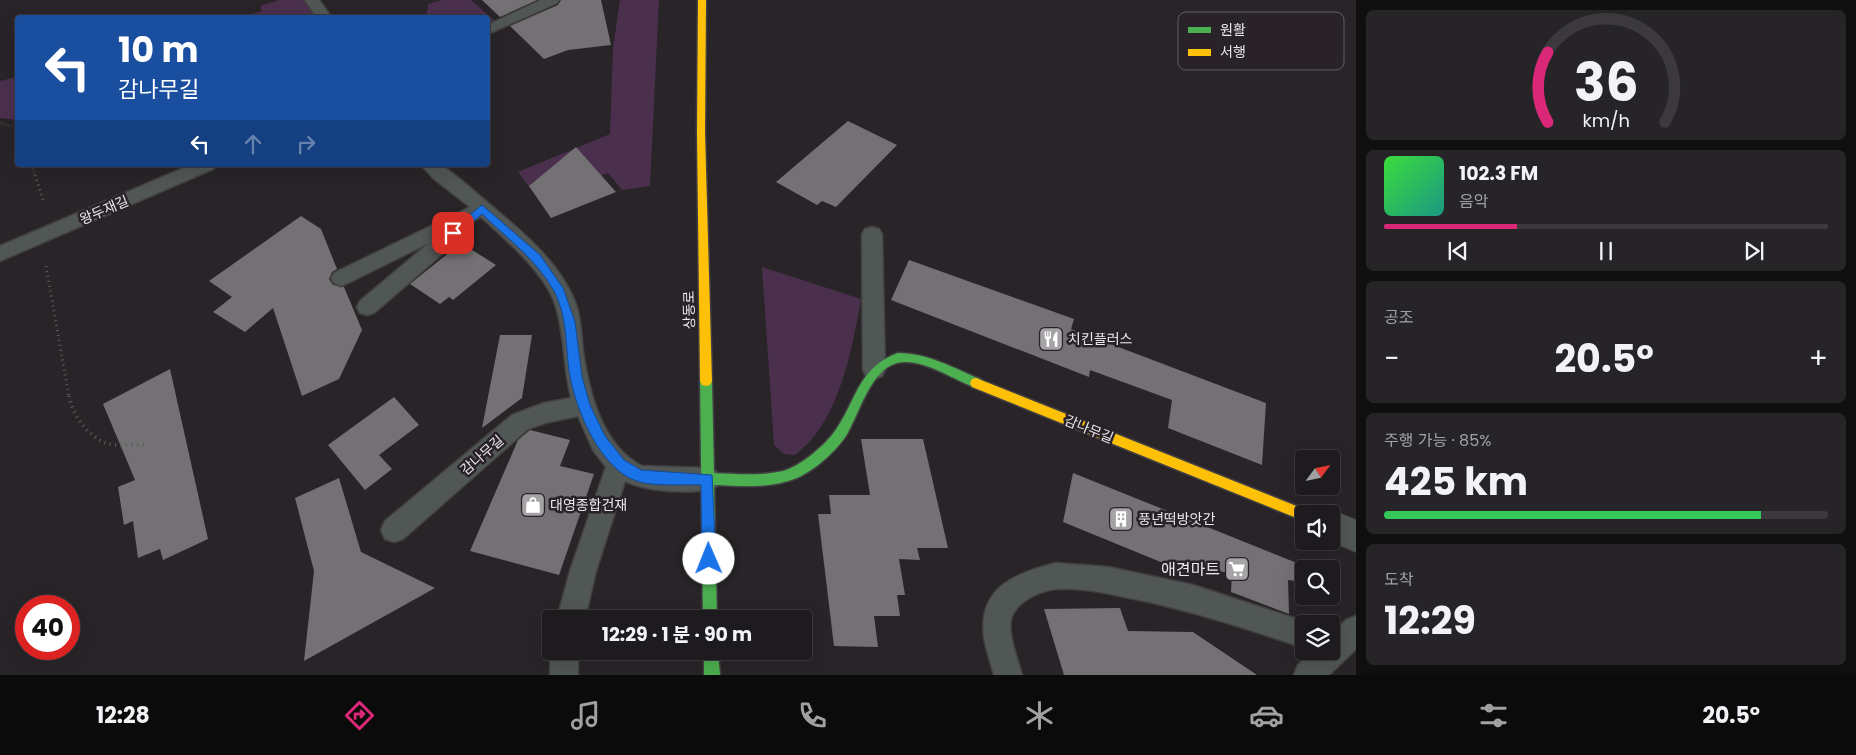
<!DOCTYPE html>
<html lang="ko">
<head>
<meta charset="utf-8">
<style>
	body { margin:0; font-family:Poppins,"Noto Sans KR",sans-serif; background:#262427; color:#f1f3f6; height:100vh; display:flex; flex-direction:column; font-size:19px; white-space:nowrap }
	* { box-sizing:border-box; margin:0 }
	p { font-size:16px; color:#a1a1a4 }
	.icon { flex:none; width:28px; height:28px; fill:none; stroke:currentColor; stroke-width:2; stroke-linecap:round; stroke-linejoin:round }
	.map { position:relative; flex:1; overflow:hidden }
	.drawer { display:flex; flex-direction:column; gap:10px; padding:10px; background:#100f10; width:500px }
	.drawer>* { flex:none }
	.banner { position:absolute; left:15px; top:15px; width:475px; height:152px; border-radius:5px; box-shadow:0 5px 20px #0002,0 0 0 1px #3c393c; background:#1a4fa0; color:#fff; overflow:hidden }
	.needle { width:32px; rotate:57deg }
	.controls { position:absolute; left:1295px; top:450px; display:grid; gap:10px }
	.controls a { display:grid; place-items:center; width:45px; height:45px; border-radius:5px; background:#1e1b1e; box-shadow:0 5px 20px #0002,0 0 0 1px #3c393c; font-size:25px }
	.speed { position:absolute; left:15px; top:595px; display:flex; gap:10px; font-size:25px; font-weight:700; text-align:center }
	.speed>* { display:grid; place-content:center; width:65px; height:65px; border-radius:50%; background:#1e1b1e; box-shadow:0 5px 20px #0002,0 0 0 1px #3c393c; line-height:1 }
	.speed .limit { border:8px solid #d22; background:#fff; color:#111 }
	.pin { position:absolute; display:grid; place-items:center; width:42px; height:42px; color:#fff; margin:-21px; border-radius:10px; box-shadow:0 2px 8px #0006 }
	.me { position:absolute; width:55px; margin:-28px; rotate:359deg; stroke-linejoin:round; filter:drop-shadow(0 0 4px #0008) }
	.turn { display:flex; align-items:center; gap:18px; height:105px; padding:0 20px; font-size:22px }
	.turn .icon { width:65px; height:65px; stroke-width:2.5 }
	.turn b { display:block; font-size:35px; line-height:42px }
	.lanes { display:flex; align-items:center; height:48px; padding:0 20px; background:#0003; justify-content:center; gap:25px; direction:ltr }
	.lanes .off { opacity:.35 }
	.big { font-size:38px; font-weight:700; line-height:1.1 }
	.drawer .tile { flex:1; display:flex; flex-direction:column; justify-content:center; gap:8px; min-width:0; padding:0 18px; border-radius:8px; background:#262427 }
	.drawer .dial { align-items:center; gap:0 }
	.dial svg { height:130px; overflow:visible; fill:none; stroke:#3c393c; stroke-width:7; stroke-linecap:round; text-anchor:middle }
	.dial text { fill:#f1f3f6; stroke:none }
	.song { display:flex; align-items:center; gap:15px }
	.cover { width:60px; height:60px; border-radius:8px; background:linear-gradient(135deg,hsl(120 70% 55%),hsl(170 70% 35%)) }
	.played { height:5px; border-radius:2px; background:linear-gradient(90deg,#db2777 30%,#3c393c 30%) }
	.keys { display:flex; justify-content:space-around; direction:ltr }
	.heat { display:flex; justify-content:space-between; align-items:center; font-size:28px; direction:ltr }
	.charge { height:8px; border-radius:4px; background:linear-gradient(90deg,#34c759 85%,#3c393c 0) }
	.trip { position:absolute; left:542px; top:610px; width:270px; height:50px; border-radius:5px; background:#1e1b1e; box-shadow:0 5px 20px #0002,0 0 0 1px #3c393c; font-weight:700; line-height:50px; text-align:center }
	.dock { display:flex; height:80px; justify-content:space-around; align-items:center; background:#0c0b0c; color:#a1a1a4 }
	.dock .icon { width:35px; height:35px }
	.dock .active { color:#db2777 }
	.dock b { font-size:22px; color:#f1f3f6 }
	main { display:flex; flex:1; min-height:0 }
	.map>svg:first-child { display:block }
</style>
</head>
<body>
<main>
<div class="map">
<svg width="1356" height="675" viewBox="0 0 1356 675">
	<rect width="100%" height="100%" fill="#282428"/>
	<!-- green -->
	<path fill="#4b304d" d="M279,0H306L316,17L239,18L262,11L260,6Z
		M441,0H471L496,22L488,26V18H420L427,13L428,4Z
		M620,0H659L650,186L622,190L608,173L538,199L518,172L610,134L613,48Z
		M17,77V120L0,118V81Z
		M762,267L861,299C852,350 839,423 795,455L784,454L774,445Z"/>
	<!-- building -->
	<path fill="#747174" d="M482,0H537L500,17Z
		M561,0H601L611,45L568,50L544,59L510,26L558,5Z
		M848,121L897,145L836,207L822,201L817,205L776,182Z
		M576,147L616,192L551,218L529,186Z
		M301,216L321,229L337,269L332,272L329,279L333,285L344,287L362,330L339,379L302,396L273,308L245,332L213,312L232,297L209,281Z
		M461,243L496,265L453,300L449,297L440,304L410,284Z
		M909,260L1074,319L1071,329L1266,403L1262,465L1168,428L1172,400L1090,370L1089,377L891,300Z
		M500,335H532L522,398L482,428Z
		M170,369L208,539L163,560L160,549L138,558L133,521L124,525L118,487L135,480L103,404Z
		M394,397L419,425L379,455L392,469L365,490L328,445Z
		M530,430L570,440L560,466L594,474L559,575L470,551L518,440Z
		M861,439H923L948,548H917L920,560L899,559L905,595H897L900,616H874L878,647L834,646L818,514H831L829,495H870Z
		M1073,473L1312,569H1304V582L1288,580L1289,614L1231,592L1232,573L1168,565L1063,522Z
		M339,478L361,552L435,588L304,661L314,571L295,498Z
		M1120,608L1128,631L1193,632L1257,675H1064L1044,609Z"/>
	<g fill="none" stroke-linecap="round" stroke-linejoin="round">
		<defs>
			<path id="lane" d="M305,0H319L332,18H317Z
				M541,0H559L557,3L488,34V25Z
				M191,165H216L213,169L0,261V246Z
				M421,165C427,165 435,163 440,165C448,168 480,196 488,203C519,229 555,258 572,295C581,313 581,333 583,351C589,392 602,446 642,466L707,468L716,471L719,479L716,487C694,495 646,492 625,481L596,571L585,619H557L570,571L606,467L593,450L578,416L545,423L528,429L403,539L394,542L385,539L381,530L385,521L512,415L544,403L571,398C563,367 565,333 555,304C545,273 505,239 481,217L464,226L466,230L464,235L374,313L367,315L360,313L357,307L360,301L429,243L348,283L341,286L334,283L331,278L334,273L470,207L433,178Z
				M872,227L879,229L882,234L885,370L882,376L874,379L866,376L863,370L862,234L865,229Z
				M1056,563L1108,567L1193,585L1312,624H1304V648C1248,629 1193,611 1135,599C1111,594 1082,587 1056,589C1040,591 1019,600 1012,616C1006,630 1018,660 1022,675H994C991,663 986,650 984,637C978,587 1016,573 1056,563Z
				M1356,616V649L1329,675H1294L1298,665L1313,651H1331V634L1346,620Z
				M551,648V651H578V675H550Z"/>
			<path id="street" d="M1331,510L1356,520V552L1330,541L1331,514H1322Z"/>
			<path id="fast" d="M898,353C928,353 953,368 980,379L982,383L980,387L976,388C954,380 921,357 897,363C870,370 859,415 846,436C835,452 815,470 797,478C770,489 742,486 714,485L717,619H703L700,381L702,377L706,376L710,377L712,381L714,473C737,474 761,476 783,471C793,468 802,462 810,456C820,448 830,439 837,428C857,398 859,367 898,353Z
				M704,651H718L720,675H704Z"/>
			<path id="slow" d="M698,0H706L705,133L712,381L710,385L706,386L702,385L700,381L697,133Z
				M976,378L1309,511L1310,514H1304V521L972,387L970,383L972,379Z"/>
		</defs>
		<!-- lane casing -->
		<use href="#lane" stroke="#424042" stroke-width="3"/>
		<!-- street casing -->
		<use href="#street" stroke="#424042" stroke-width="2"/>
		<!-- fast casing -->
		<use href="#fast" stroke="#424042" stroke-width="3"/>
		<!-- slow casing -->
		<use href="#slow" stroke="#424042" stroke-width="3"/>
		<!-- path-far2 -->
		<path stroke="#5b5c5d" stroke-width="2.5" stroke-dasharray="0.5 2.5" stroke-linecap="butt" d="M0,123L18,128
			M32,165L35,176"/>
		<!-- path-far1 -->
		<path stroke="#5b5c5d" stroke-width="3" stroke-dasharray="1 4" stroke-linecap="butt" d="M35,175L44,203
			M46,266L69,397"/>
		<!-- path -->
		<path stroke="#5b5c5d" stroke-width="4" stroke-dasharray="1 4.5" stroke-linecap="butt" d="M69,396C72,414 87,436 106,443C117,447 134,444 145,445"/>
		<!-- lane -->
		<use href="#lane" fill="#515755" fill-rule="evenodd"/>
		<!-- street -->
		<use href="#street" fill="#515755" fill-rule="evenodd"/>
		<!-- fast -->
		<use href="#fast" fill="#4caf50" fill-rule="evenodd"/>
		<!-- slow -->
		<use href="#slow" fill="#ffc107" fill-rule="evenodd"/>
	</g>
	<!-- route -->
	<path fill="#1a73e8" stroke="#114b97" d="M482,205L540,255L563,288L575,322L582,377L590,405L605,436L624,460L641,470L712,475L716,559L714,564L709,566L704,564L702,559L701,485C683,484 653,487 637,481C601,470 576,410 570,376C565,348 568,317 554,291C537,260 507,238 482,214L457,236H450V231Z"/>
	<!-- icons -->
	<defs>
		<symbol id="restaurant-square" viewBox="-11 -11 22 22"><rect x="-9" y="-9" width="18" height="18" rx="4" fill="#a6a3a7" stroke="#292329"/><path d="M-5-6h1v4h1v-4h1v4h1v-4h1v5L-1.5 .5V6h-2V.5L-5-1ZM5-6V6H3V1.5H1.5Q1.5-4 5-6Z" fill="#fff"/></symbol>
		<symbol id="shop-square" viewBox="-11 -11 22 22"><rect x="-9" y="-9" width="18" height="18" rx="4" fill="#a6a3a7" stroke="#292329"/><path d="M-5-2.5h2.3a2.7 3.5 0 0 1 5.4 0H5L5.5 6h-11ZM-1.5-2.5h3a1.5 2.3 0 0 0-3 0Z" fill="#fff"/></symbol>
		<symbol id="building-square" viewBox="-11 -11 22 22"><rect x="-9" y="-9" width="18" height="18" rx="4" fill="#a6a3a7" stroke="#292329"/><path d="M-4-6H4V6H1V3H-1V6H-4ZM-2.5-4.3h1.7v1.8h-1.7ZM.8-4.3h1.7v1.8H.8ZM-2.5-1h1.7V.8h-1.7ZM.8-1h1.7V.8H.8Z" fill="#fff"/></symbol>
		<symbol id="supermarket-square" viewBox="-11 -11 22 22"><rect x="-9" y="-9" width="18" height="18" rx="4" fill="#a6a3a7" stroke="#292329"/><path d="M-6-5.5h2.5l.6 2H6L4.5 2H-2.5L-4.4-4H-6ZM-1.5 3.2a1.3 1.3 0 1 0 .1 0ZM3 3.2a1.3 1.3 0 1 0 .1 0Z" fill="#fff"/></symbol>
	</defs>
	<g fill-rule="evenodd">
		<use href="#restaurant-square" x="1037" y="325" width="28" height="28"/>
		<use href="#shop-square" x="519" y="491" width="28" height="28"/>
		<use href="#building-square" x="1107" y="505" width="28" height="28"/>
		<use href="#supermarket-square" x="1223" y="555" width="28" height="28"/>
	</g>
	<g text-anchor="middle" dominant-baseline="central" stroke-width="5" stroke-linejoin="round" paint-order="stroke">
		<!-- street labels -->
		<g font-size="14" fill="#eae7eb" stroke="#292329">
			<text transform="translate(104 210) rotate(-23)">왕두재길</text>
			<text transform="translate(689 310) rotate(-91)">상동로</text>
			<text transform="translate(1089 429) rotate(22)">감나무길</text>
			<text transform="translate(482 455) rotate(-41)">감나무길</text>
		</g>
		<!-- poi labels -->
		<g font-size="14" fill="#eae7eb" stroke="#292329" text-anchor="start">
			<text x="1068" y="339">치킨플러스</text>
			<text x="550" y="505">대영종합건재</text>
			<text x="1138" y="519">풍년떡방앗간</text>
		</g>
		<!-- near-poi labels -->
		<g font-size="16" fill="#eae7eb" stroke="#292329" text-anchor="end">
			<text x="1220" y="569">애견마트</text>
		</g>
	</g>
	<!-- legend -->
	<rect x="1178" y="12" width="166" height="58" rx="8" fill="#292329" stroke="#635e63" stroke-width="1"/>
	<rect x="1188" y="27" width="23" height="6" fill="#4caf50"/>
	<rect x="1188" y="49" width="23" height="7" fill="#ffc107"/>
	<g font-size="14" fill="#eae7eb">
		<text x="1220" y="35">원활</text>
		<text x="1220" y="57">서행</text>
	</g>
</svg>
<div class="controls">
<a><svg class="needle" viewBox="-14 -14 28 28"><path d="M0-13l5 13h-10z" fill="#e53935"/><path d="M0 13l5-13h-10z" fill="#a1a1a4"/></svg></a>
<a><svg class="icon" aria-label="sound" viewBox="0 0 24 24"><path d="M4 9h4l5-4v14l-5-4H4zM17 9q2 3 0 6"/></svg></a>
<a><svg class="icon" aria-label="search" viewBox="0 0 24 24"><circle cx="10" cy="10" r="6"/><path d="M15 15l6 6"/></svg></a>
<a><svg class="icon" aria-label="layers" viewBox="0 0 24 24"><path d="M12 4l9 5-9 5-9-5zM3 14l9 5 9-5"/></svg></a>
</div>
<div class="speed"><div class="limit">40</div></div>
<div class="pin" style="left:453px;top:233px;background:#d93025"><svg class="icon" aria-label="arrive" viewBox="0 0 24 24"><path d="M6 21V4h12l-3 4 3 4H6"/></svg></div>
<svg class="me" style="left:709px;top:559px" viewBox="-20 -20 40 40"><circle r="19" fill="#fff"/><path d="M0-13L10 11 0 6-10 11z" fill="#1a73e8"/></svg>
<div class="trip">12:29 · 1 분 · 90 m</div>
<div class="banner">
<div class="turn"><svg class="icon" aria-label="left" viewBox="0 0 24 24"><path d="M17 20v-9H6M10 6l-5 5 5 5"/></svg><div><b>10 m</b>감나무길</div></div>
<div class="lanes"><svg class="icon" aria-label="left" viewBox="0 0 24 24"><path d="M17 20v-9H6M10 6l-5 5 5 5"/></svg><svg class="icon off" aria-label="ahead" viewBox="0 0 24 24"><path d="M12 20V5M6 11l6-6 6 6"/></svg><svg class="icon off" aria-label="right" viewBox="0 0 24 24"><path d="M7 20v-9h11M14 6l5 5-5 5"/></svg></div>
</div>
</div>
<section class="drawer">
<div class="tile dial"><svg viewBox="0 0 100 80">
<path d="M14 69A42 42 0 1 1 86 69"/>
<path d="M14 69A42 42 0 0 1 14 26" stroke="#db2777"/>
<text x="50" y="56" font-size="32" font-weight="700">36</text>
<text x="50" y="72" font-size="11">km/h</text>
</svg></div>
<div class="tile">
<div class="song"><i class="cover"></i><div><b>102.3 FM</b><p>음악</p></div></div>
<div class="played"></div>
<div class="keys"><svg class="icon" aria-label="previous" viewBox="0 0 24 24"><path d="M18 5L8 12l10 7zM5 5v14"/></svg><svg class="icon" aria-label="pause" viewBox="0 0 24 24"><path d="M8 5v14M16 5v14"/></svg><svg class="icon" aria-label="next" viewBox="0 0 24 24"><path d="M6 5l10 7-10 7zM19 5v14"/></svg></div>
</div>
<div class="tile"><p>공조</p>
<div class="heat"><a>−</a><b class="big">20.5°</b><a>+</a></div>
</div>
<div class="tile"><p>주행 가능 · 85%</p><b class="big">425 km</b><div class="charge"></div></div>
<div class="tile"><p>도착</p><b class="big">12:29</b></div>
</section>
</main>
<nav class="dock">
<b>12:28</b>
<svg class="icon active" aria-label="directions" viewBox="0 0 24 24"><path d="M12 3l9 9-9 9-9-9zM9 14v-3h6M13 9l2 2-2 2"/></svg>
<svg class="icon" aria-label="music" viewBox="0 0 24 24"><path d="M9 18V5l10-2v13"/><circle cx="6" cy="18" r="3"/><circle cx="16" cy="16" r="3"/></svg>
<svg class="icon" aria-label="phone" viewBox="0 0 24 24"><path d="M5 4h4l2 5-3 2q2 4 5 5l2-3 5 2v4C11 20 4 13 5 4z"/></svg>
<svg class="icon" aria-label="climate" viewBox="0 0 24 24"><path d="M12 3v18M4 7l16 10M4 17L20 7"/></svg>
<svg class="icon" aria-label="car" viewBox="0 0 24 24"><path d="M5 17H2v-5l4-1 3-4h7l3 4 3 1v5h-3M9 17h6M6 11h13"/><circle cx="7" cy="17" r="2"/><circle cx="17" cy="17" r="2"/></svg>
<svg class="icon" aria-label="filters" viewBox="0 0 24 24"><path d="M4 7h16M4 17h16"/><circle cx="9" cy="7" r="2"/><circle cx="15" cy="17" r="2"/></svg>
<b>20.5°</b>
</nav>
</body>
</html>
